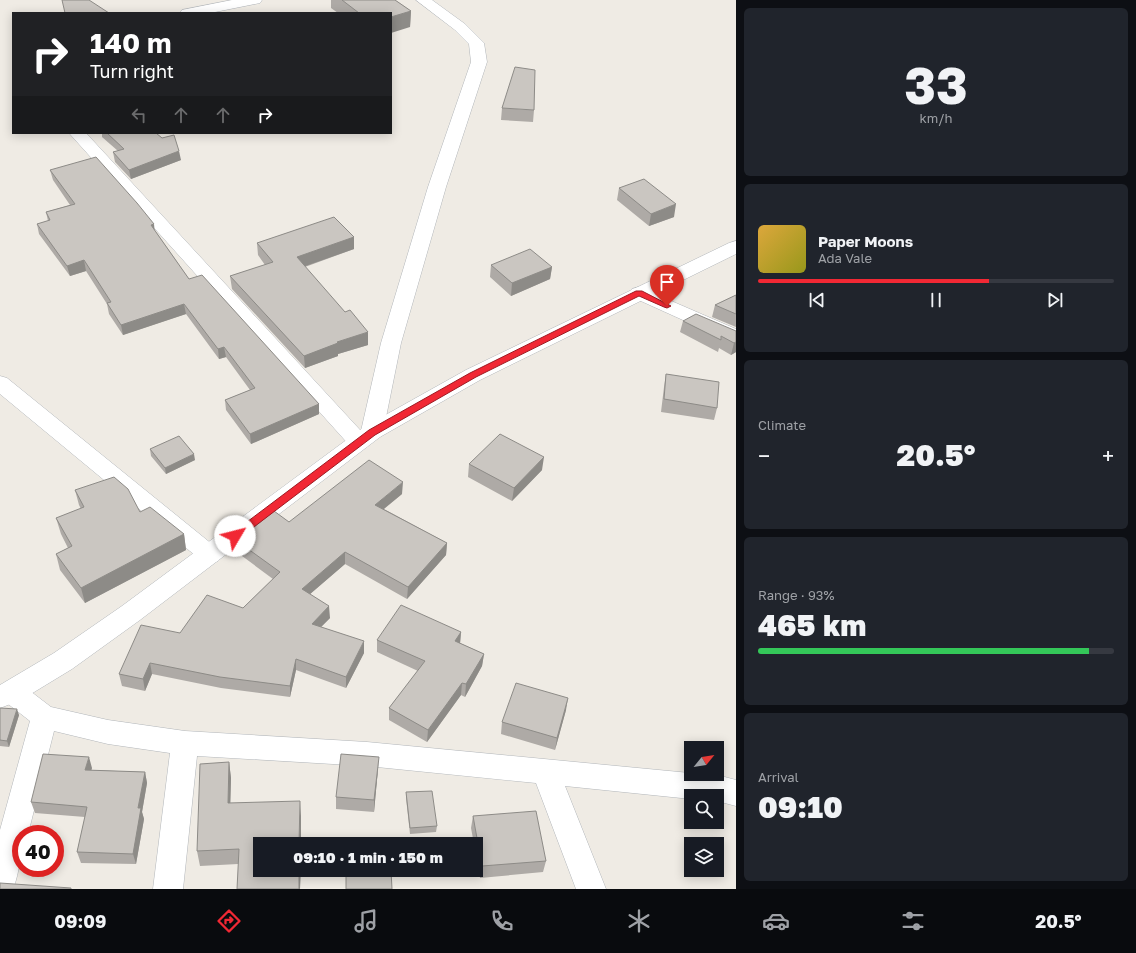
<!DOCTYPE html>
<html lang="en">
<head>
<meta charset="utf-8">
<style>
	body { margin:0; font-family:"Golos Text",sans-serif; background:#20242c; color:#f1f3f6; height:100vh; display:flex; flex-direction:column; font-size:15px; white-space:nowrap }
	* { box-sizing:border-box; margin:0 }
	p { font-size:13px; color:#9ea1a6 }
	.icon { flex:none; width:22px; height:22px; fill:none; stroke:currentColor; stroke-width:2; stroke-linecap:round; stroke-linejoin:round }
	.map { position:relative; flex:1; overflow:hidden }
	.sheet { display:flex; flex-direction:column; gap:8px; padding:8px; background:#0d0f14; width:400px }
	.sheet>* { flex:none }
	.banner { position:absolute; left:12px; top:12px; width:380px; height:122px; border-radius:0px; box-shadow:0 2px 10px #0003; background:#202124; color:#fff; overflow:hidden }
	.needle { width:26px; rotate:60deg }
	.buttons { position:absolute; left:684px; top:741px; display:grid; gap:8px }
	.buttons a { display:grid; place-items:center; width:40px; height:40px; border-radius:0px; background:#171b24; box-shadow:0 2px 10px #0003; font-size:20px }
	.speed { position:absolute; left:12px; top:825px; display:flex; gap:8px; font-size:20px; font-weight:700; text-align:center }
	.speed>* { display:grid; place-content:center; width:52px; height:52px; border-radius:50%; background:#171b24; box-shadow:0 2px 10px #0003; line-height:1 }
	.speed .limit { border:6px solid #d22; background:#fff; color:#111 }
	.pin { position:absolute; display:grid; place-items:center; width:34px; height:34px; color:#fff; margin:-41px -17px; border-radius:50% 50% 50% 0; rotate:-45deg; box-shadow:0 0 4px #0007 }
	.pin .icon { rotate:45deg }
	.me { position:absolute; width:44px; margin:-22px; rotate:53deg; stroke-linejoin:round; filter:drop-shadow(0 0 3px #0008) }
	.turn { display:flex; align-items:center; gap:14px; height:84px; padding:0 12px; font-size:18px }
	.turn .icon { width:52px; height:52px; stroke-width:2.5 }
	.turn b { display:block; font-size:28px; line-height:34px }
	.lanes { display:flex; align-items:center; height:38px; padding:0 12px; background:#0003; justify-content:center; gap:20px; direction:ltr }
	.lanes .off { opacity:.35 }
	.big { font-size:30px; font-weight:800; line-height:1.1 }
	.sheet .tile { flex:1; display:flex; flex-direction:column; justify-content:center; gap:6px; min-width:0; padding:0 14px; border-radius:6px; background:#20242c }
	.sheet .dial { align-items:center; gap:0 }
	.dial b { font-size:52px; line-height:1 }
	.song { display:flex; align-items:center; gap:12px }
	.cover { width:48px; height:48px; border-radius:6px; background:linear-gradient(135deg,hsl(40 70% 55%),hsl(60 70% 35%)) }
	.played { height:4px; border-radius:2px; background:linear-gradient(90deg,#f12834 65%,#363941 65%) }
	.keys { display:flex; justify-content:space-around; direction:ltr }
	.heat { display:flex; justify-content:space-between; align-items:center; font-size:22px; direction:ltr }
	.charge { height:6px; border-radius:3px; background:linear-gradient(90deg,#34c759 93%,#363941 0) }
	.trip { position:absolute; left:253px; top:837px; width:230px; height:40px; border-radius:0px; background:#171b24; box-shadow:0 2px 10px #0003; font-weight:800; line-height:40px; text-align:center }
	.dock { display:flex; height:64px; justify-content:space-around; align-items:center; background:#090b0e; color:#9ea1a6 }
	.dock .icon { width:28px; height:28px }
	.dock .current { color:#f12834 }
	.dock b { font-size:18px; color:#f1f3f6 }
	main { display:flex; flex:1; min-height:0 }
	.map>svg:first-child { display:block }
</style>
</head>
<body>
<main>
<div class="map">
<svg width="736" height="889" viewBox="0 0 736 889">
	<rect width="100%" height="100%" fill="#efebe4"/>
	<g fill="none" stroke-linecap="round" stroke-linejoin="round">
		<defs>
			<path id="minor" d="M232,0H262L260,3L210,13H180L182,10Z
				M416,0H432L465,24L484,43L487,62L446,187L401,343L383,432L380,437L372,440L368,438L370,442L367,447L359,450L351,447L69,133H86L361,431L381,343L428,187L471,62L469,44L455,30Z
				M639,287L736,329V344L632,297L629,293L632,289Z
				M0,376L7,378L218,549L222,555L218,561L210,564L202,561L0,394Z
				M12,681L21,684L51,707L108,720L185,731L367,742L721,776L736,780V806L717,801V796H691V799L565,786L606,889H576L536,783L367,766L197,756L183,889H153L170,753L108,744L54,731L28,834H21C21,853 20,871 13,889H0V830L30,721L3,700L0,694L3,684Z"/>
			<path id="tertiary" d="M736,241V254L480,380L380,437L140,620L72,669L21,700L0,708V685L54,653L122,606L364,427L466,370L729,243Z"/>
		</defs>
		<!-- minor casing -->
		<use href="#minor" stroke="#b2b6ba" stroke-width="1"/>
		<!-- tertiary casing -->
		<use href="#tertiary" stroke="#b2b6ba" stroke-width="1"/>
		<!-- minor -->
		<use href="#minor" fill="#fff" fill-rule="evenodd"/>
		<!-- tertiary -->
		<use href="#tertiary" fill="#fff" fill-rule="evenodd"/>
	</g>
	<!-- wall -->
	<path fill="#aeaaa6" d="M331,0H395L411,11L410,27L391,13H338L331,8Z
		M502,108L534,110L533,122L501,120Z
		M102,133H156L181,160L131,179L115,162L113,152L118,151L102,137Z
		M50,170L154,229L189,279L319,404V414L251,444L226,410L225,400L250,390L226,357L219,359L186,314L123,335L109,314L107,304L86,271L70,276L39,234L37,224L48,221L46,212L70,205L53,180Z
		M619,188L674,217L649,226L617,200Z
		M354,237V249L305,267L368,345L338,354V356L305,368L232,289L230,276L265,265L258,255L257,243Z
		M491,265L552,267L550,279L511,296L490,277Z
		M736,295V327L712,317L715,305Z
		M683,321L736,331V352L731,355L719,348L718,352L680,332Z
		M666,374L717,408L714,420L661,412L664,387Z
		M150,449L195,460L166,474L151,456Z
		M469,464L542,470L512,501L468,477Z
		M75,490L140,512L184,534L186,550L85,603L60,570L56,554L68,548L61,534L56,518L81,509L79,505Z
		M402,494L384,509L447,543L446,555L407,599L345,564L310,594L330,618L321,627L364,653L346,688L296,670L290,697L221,688L152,674L145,691L122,686L119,674L180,633L243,608L273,579L238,553L237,541L289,522Z
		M461,632L460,643L484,654L482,666L465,697L461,695L427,742L389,720V708L418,671L377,652V640Z
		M0,708L19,715L9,747L0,746Z
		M566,710L555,750L501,734L502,722Z
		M229,762L231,778L230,803L301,816V844H260L238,864L200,866L197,851Z
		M92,768L91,770L145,772L147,783L142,812L144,819L136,864L81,863L77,852L85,817L35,813L31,802Z
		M378,769L374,812L336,809V797Z
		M406,792L437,826L436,832L410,834L406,798Z
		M473,816L546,861L543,872L480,878L476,854V844H474L471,828Z"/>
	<!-- shaded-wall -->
	<path fill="#8d8b87" d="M411,11L410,27L391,33V17Z
		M179,151L181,160L131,179L129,170Z
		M676,204L674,217L649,226L651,214Z
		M154,224L155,234L151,225Z
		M354,237V249L297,269V257Z
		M84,260L86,271L70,276L67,266Z
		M552,267L550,279L511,296L512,283Z
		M184,304L186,314L123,335L121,325Z
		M368,332V345L338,354V356L305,368L304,356L337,342Z
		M736,342V352L731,355L734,343Z
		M224,347L226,357L219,359L218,349Z
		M319,404V414L251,444L250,434Z
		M194,454L195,460L166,474L165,468Z
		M544,457L542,470L512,501L514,488Z
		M403,482L402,494L375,516V505Z
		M184,534L186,550L85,603L81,588Z
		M447,543L446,555L407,599L408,587Z
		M345,552V564L302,601V589Z
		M329,606L330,618L313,635L312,624Z
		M461,632L460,644L455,641Z
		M364,641V653L346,688V677Z
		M484,654L482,666L465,697L466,684Z
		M296,659V670L290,697V686Z
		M150,663L152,674L145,691L143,679Z
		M462,683L461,695L427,742L428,730Z
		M568,698L566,710L555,750L557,738Z
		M17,709L19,715L9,747L7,741Z
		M89,757L92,768L88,781L85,770Z
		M379,757L378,769L374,812V800Z
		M229,762L231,778L230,818L228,803Z
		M145,772L147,783L142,812L144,819L136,864L133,854L138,808Z
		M300,801L301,816V844H299Z
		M299,870H301L300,889H299Z"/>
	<!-- building -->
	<path fill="#cac6c1" stroke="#8d8b87" d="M62,0H89L109,13H65Z
		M342,0H395L411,11L391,17V13H359Z
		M515,67L535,70L534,110L502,108Z
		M107,133H156L162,138L174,135L179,151L129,170L113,152L124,149Z
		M96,157L137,203L154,224L151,225L189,279L202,275L319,404L250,434L225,400L255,388L224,347L218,349L184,304L121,325L107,303L111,302L84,260L67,266L37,224L50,220L46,212L75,204L50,170Z
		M644,179L676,204L651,214L619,188Z
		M334,217L354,237L297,257L345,312L350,310L368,332L337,342L338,343L304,356L230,276L273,262L257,243Z
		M530,249L552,267L512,283L491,265Z
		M736,295V314L715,305Z
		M696,314L736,331V342L734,343L721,336V340L683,321Z
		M666,374L719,382L717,408L664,399Z
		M500,434L544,457L514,488L469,464Z
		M179,436L194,454L165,468L150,449Z
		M369,460L403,482L375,505L447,543L408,587L345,552L302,589L329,606L312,624L364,641L346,677L296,659L290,686L220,677L150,663L143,679L119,674L141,625L180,633L207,595L243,608L280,572L237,541L274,511L289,522Z
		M114,477L128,489L140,512L150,507L184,534L81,588L56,554L72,546L56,518L84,507L75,490Z
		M401,605L461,632L455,641L484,654L466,684L462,683L428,730L389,708L425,661L377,640Z
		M516,683L568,698L557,738L502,722Z
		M0,708L17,709L7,741L0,740Z
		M43,754L89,757L85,770L145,772L138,808H141L133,854L77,852L87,807L31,802Z
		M341,754L379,757L374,800L336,797Z
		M229,762L228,803L300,801L299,844H260V870H299V889H237L239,849L197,851L200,764Z
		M432,791L437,826L410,828L406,792Z
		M536,811L546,861L482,866L473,816Z
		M346,870H391L392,889H346Z
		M0,883L71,888V889H0Z"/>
	<!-- route -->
	<path fill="#f12834" stroke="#9d1a22" d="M636,291H642L671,306L667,308L664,307L639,296L476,377L375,435L238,539H231L230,536L231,534L369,430L470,373Z"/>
</svg>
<div class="buttons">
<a><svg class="needle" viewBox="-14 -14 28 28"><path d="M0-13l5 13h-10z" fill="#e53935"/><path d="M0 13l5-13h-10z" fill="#9ea1a6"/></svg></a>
<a><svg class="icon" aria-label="search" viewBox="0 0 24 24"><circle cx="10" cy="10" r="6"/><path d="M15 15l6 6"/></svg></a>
<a><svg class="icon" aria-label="layers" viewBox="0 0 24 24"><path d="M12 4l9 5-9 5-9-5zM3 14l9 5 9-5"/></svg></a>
</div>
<div class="speed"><div class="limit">40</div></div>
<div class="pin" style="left:667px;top:306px;background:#d93025"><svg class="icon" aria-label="arrive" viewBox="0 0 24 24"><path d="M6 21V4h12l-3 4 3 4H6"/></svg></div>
<svg class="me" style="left:235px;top:536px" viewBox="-20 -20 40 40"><circle r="19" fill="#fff"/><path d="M0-13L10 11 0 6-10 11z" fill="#f12834"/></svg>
<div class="trip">09:10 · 1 min · 150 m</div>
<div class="banner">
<div class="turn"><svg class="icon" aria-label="right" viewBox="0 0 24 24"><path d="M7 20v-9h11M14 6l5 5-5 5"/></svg><div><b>140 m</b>Turn right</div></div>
<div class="lanes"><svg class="icon off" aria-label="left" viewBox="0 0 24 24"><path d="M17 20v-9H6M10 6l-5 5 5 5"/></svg><svg class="icon off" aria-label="ahead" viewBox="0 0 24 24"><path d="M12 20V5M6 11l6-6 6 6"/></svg><svg class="icon off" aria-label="ahead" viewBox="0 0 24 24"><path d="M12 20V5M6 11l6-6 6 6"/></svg><svg class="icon" aria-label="right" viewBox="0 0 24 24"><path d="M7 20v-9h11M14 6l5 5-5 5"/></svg></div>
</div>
</div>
<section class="sheet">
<div class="tile dial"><b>33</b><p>km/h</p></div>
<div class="tile">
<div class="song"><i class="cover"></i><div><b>Paper Moons</b><p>Ada Vale</p></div></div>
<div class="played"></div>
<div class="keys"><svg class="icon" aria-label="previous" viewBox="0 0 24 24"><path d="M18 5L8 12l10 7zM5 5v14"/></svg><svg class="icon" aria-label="pause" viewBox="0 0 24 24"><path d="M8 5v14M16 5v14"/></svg><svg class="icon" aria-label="next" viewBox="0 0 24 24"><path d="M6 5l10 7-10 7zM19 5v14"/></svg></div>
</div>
<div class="tile"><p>Climate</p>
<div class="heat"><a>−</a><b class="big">20.5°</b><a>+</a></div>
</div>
<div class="tile"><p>Range · 93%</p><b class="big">465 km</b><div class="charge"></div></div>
<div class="tile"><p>Arrival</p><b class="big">09:10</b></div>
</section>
</main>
<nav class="dock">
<b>09:09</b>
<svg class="icon current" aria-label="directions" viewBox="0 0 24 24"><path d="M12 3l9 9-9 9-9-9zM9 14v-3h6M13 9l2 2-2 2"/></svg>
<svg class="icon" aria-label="music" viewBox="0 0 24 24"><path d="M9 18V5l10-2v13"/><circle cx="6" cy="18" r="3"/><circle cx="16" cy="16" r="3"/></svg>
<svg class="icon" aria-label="phone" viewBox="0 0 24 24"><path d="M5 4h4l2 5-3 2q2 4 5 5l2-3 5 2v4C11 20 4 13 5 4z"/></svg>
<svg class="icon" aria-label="climate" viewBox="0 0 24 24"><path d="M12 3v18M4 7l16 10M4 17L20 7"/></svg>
<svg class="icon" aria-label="car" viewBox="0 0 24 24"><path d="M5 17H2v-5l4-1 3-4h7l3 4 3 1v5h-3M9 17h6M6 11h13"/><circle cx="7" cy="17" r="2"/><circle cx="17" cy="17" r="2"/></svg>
<svg class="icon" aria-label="filters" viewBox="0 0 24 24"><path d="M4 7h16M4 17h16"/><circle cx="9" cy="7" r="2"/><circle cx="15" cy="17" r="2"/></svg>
<b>20.5°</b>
</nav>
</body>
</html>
